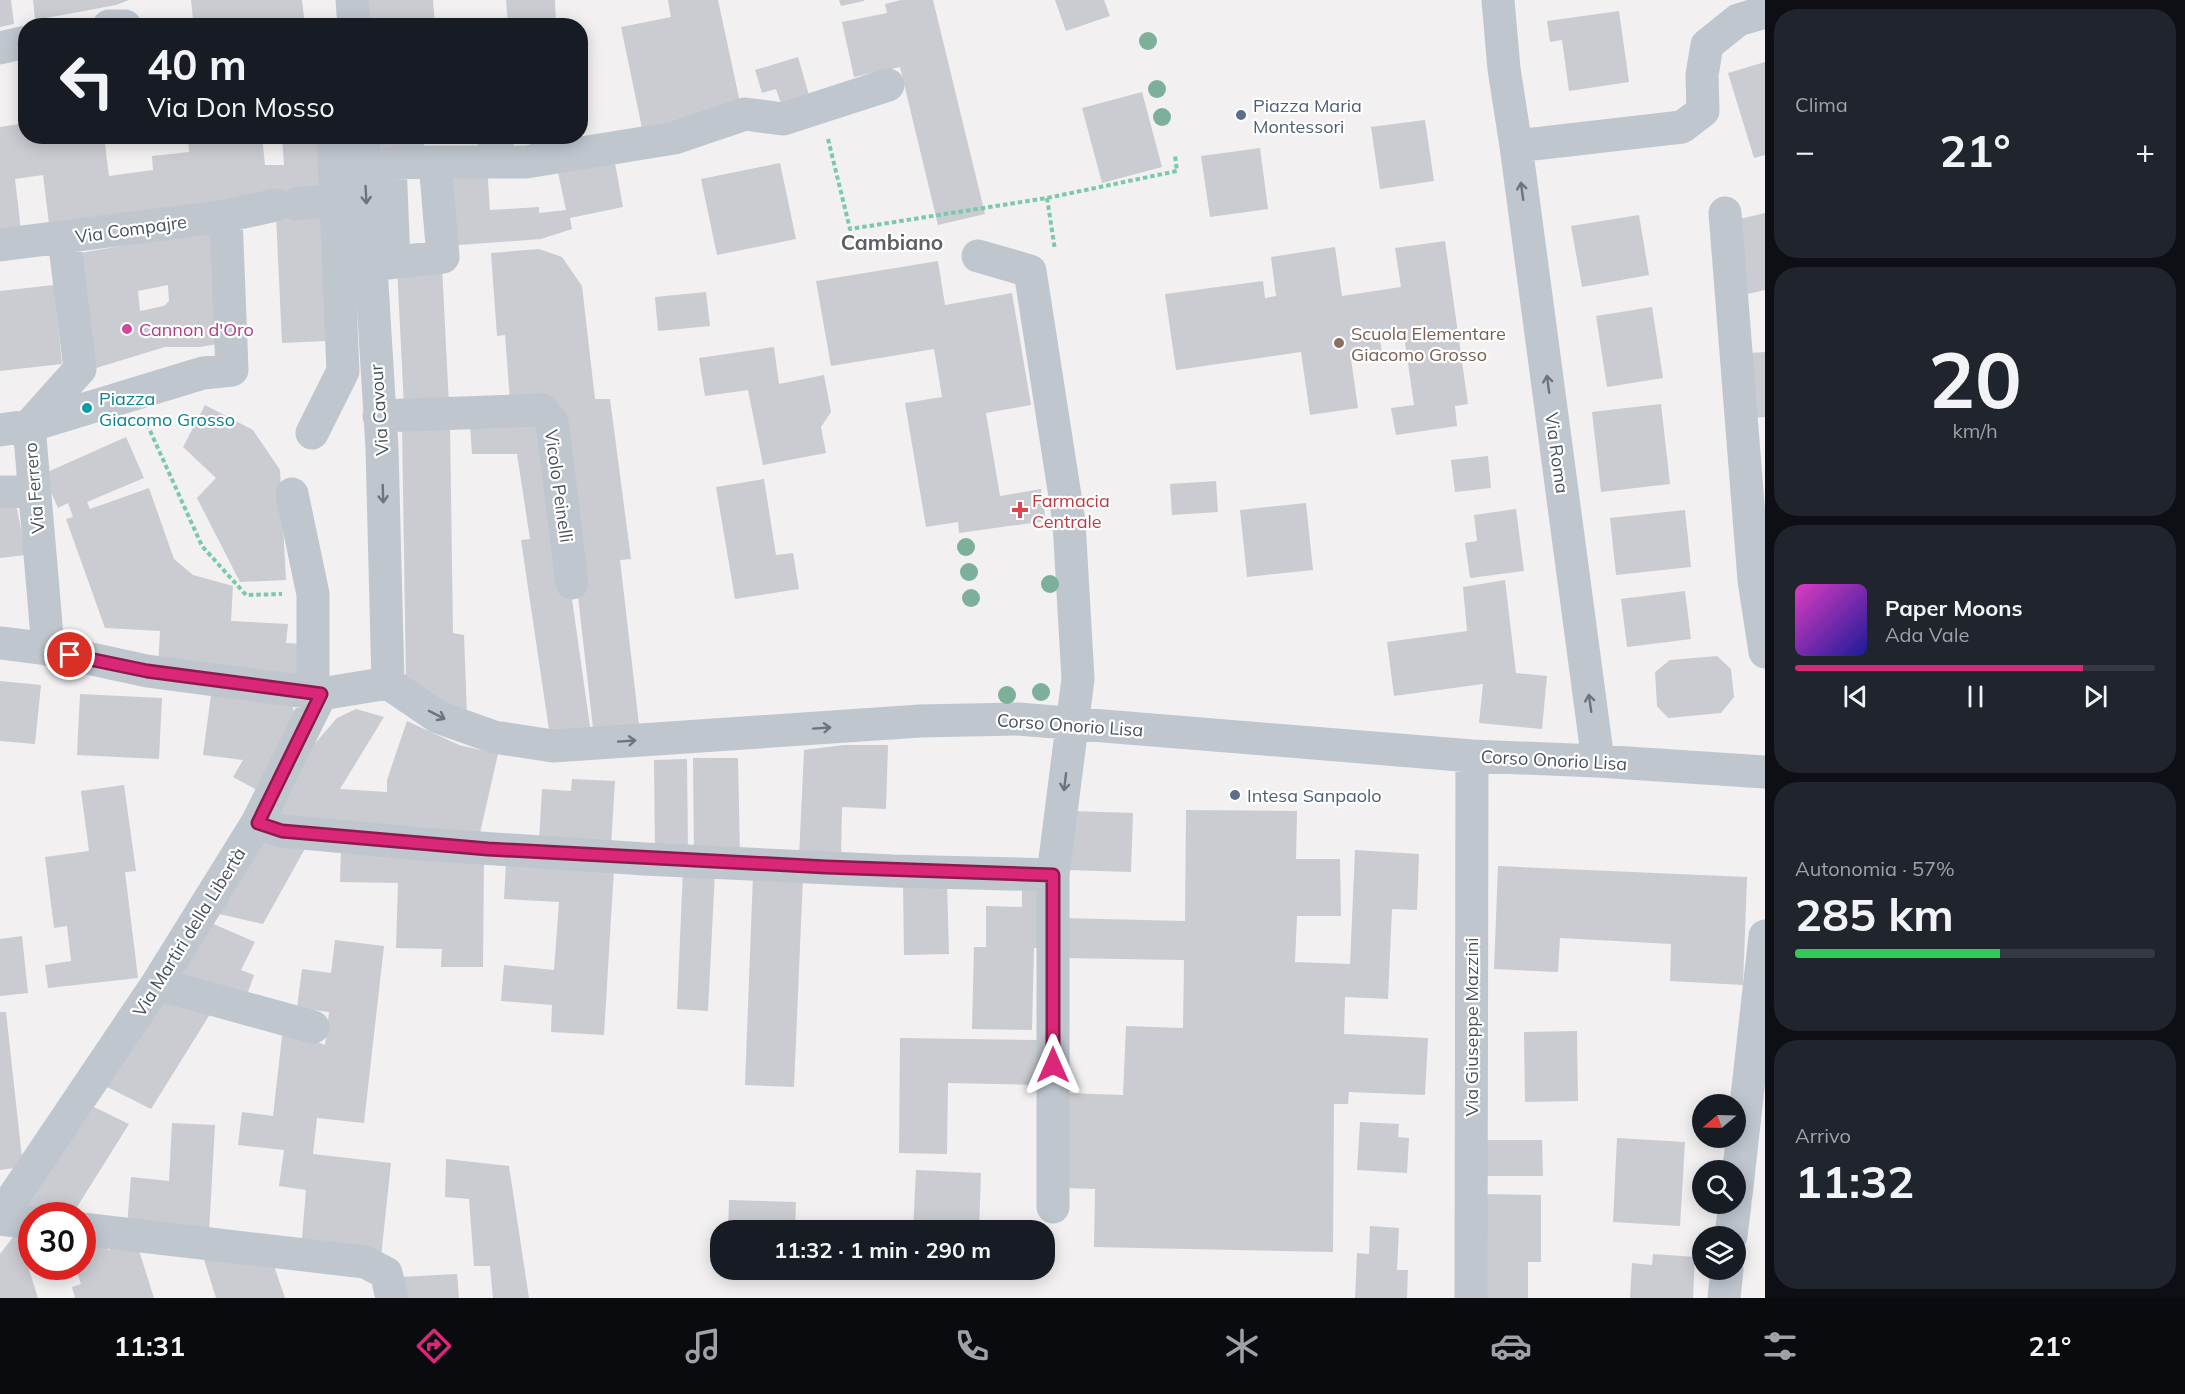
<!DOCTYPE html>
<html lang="it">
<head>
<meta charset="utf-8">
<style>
	body { margin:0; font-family:Mulish,sans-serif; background:#20242c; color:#f1f3f6; height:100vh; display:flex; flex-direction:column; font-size:22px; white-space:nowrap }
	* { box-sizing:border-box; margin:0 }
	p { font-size:20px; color:#9ea1a6 }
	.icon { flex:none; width:33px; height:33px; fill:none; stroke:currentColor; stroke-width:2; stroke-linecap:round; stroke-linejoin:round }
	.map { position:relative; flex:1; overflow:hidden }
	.details { display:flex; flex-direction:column; gap:9px; padding:9px; background:#0d0f14; width:420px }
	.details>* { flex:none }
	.top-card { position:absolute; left:18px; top:18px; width:570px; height:126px; border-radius:24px; box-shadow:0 3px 15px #0003; background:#171b24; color:#f1f3f6; overflow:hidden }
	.needle { width:39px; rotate:251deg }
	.fabs { position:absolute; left:1692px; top:1094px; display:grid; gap:12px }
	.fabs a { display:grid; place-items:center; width:54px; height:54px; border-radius:50%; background:#171b24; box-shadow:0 3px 15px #0003; font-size:30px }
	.speed { position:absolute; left:18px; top:1202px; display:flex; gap:12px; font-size:30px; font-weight:700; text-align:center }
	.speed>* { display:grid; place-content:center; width:78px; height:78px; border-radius:50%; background:#171b24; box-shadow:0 3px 15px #0003; line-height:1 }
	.speed .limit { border:9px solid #d22; background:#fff; color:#111 }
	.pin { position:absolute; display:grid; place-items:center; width:51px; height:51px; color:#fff; margin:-26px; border:3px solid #fff; border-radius:50%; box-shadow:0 2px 6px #0007 }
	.me { position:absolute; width:66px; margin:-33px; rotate:0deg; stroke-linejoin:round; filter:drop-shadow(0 0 4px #0008) }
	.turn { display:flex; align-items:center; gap:21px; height:126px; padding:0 30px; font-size:27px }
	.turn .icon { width:78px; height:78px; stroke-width:2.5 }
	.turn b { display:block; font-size:42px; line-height:51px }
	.big { font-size:45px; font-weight:700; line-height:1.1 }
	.details .widget { flex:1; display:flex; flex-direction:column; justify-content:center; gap:9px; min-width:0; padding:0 21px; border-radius:24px; background:#20242c }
	.details .dial { align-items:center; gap:0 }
	.dial b { font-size:78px; line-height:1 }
	.song { display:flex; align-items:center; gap:18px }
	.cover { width:72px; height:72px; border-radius:9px; background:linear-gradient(135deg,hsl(310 70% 55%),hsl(240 70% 35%)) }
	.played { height:6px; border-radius:3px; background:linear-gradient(90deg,#db2777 80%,#363941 80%) }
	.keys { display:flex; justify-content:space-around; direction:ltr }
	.heat { display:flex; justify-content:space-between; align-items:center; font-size:33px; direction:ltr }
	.charge { height:9px; border-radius:4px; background:linear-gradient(90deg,#34c759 57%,#363941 0) }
	.trip { position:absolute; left:710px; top:1220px; width:345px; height:60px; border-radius:24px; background:#171b24; box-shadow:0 3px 15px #0003; font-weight:700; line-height:60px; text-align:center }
	.tab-bar { display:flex; height:96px; justify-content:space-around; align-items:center; background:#090b0e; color:#9ea1a6 }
	.tab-bar .icon { width:42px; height:42px }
	.tab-bar .on { color:#db2777 }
	.tab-bar b { font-size:27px; color:#f1f3f6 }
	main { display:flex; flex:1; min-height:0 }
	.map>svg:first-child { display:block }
</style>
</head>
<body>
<main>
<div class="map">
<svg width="1765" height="1298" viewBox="0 0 1765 1298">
	<rect width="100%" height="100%" fill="#f2f0f0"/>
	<!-- building -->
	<path fill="#caccd2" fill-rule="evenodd" d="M0,0H11L14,24L0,27Z
		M33,0H129L116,5L35,20Z
		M191,0H302L305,26H224L193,20Z
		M363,0H433L435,26H365Z
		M506,0H555L556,26H508Z
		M668,0H718L741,107L642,128L621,27L671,17Z
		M839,0H864V1L841,6Z
		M901,0H933L985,214L938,225L900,67L854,77L842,22L887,13L885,4Z
		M1055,0H1104L1110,16L1066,31Z
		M1619,11L1629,82L1569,91L1562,40L1550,42L1547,21Z
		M798,57L811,102L783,110L776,89L762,93L755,70Z
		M1765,62V155L1754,158L1728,73Z
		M1142,92L1162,167L1102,183L1082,108Z
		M1425,120L1434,181L1380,189L1371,127Z
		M26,123V136H104L109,176L153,170L152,156L189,152L188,136H262L265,165H284L282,136H317L326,341L282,343L275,194L50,232L43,175L15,179L21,231L0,234V127Z
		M374,136H423L424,146L375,150Z
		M477,136H513L514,148L478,149Z
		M529,136H577L578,148L530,152Z
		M1260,148L1268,209L1210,217L1201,156Z
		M613,152L623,207L570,218L572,229L541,239L445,246L439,168L487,165L490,210L539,207V213L566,210L556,163Z
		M780,163L796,239L717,255L701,179Z
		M1765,213V290L1748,294L1731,221Z
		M1639,215L1649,275L1582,287L1571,226Z
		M215,230L218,344L200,347H165L96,368L80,253ZM168,285L169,301L164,306L140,311L138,291Z
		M1445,241L1468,404L1455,406L1457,426L1396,435L1391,408L1414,405L1403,329L1379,332L1382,354L1351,359L1358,408L1310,415L1301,352L1176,370L1165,294L1263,281L1265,298L1276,296L1271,257L1335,247L1342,296L1401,287L1395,248Z
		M539,249L562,257L582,286L595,399H610L631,559L620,560L640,733L594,737L556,403L510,401L505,335L497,336L491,253Z
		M938,261L945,305L1012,293L1031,405L986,413L1000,496L1041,489L1046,521L959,533L958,522L926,527L905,403L942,397L934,349L831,366L816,281Z
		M442,266L449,405L404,407L397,267Z
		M54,285L62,364L0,371V291Z
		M706,292L710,326L658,331L655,297Z
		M1652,307L1663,378L1607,387L1596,316Z
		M774,347L779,384L824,375L831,412L821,427L826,453L763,465L748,390L705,396L699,358Z
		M1765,352V417L1753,418L1749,353Z
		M1661,404L1670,484L1601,492L1592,412Z
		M205,405L253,430L280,470L286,580L240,582L197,498L216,478L183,447Z
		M450,424L453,633L464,635L467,715L406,684L402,425Z
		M541,424L563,535L591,734L549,730L521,540L530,539L517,454H472L470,425Z
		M126,437L144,478L87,502L90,509L149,488L174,559L193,575L233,586L231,621L288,624L286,643L308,644L307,676L158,668L160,631L105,628L66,519L73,517L68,503L58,508L43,474Z
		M1488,456L1491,488L1455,492L1451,460Z
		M764,479L776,555L793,553L799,589L735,599L716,487Z
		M1216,481L1218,512L1172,515L1170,484Z
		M15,499L26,555L0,558V500Z
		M1306,503L1313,570L1247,577L1240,510Z
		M1516,509L1524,571L1470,578L1465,543L1477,541L1474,515Z
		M1685,510L1691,567L1616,575L1610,518Z
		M1505,580L1516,673L1547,676L1542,729L1479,723L1483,684L1394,696L1387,642L1467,631L1463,587Z
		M1685,591L1691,639L1627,647L1621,599Z
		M1717,656L1731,669L1734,697L1721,713L1668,718L1657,706L1655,672L1670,660Z
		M0,681L41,685L35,744L0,741Z
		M212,687L289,697L296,717L257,790L233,777L243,760L203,755Z
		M80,694L162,698L159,759L77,755Z
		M356,709L384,717L340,789L387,792V780L407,721L459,745L498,754L477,846L269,823L304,756L337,718Z
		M844,745H888L886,809L842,807L841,858L799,857L804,750Z
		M693,758H738L740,856L694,857Z
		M687,759L688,854L655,855L654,760Z
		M572,779L615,781L611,847L539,842L542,789L571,791Z
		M124,785L136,871L125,872L138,978L48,988L45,965L71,961L67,926L54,928L45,857L89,851L81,791Z
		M1186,810L1297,811L1296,859H1340L1341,916H1297L1295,962L1350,964L1355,850L1419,854L1417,910L1392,909L1388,999L1345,997L1344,1034L1428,1038L1425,1095L1349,1092L1348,1104H1334L1333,1252L1094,1247L1095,1189L1065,1188L1067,1093L1123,1095L1126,1026L1183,1028L1184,960L1061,958L1062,918L1185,921Z
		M1070,811L1133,813L1131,872L1068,870Z
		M258,841L307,845L263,924L215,913Z
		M341,845L484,854L483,967H441L442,949L396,948L398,883L340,882Z
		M506,863L614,869L604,1035L551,1032L552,1005L501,1001L504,965L554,970L559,902L504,899Z
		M1498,866L1747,877L1743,985L1670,981L1671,944L1560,938L1558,972L1494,969Z
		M683,869L715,871L708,1011L677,1009Z
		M753,875L803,877L794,1087L745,1085Z
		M947,882L949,954L904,955L903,883Z
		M1022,890H1050L1048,949L1034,948L1032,1030L972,1029L974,947H986V906L1022,907Z
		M209,922L255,942L241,970L254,975L245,1001L175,981Z
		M22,936L28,993L0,996V939Z
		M335,940L384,946L364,1123L317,1118L313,1154L391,1163L381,1257L301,1250L306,1190L279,1186L284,1150L238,1145L242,1112L273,1116L283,1027L325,1045L329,1012L297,1008L302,969L331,973Z
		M166,996L212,1011L151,1109L107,1087Z
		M0,1012H6L23,1167L0,1170Z
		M1577,1031L1578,1101L1525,1102L1524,1032Z
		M900,1038L1040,1040V1085L948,1083L947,1154L899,1153Z
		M94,1107L129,1124L72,1215H54L23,1209Z
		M1360,1122L1399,1124L1398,1137L1409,1138L1407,1173L1357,1170Z
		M172,1123L215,1125L209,1233L127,1226L131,1177L169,1181Z
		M1617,1138L1685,1142L1680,1226L1613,1222Z
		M1481,1140H1542L1543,1176H1481Z
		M446,1159L509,1166L529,1298H493L490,1266H474L469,1199L445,1197Z
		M916,1170L981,1173L979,1230H913Z
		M1479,1194L1541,1195V1262H1528V1298H1479Z
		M729,1200L796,1202L795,1230H728Z
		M1370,1226L1399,1228L1397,1270H1408L1407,1298H1355L1357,1253L1369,1254Z
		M17,1232L38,1298H0V1254Z
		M105,1241L108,1250L136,1241L154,1298H75L72,1287L81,1284L75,1266H82V1249Z
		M202,1253L271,1257L285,1298H216Z
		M1653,1254L1695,1257L1693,1298H1630L1632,1263L1652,1265Z
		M940,1269H977V1272L940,1271Z
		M457,1274L459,1298H400L399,1277Z"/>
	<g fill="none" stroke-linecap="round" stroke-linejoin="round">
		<!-- path -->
		<path stroke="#7acaaa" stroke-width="4" stroke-dasharray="4.5 3" stroke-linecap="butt" d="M828,139L850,229L1047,198L1177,171L1175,156
			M1047,198L1055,250
			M147,424L202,546L246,595L282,594"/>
		<!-- minor -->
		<path stroke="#bfc6ce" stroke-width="33" d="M352,0L354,26
			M1498,0L1504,69L1516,146L1598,761
			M109,26H125
			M0,48L26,42
			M363,136L382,448L388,683
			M1516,146L1682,127L1703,111L1702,75L1707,45L1738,20L1765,12
			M435,162H526L674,138L745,114L783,119L888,85
			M296,204L336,200
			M1725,213L1754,580L1765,652
			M0,245L226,216L276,205
			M978,256L1030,271L1069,522L1078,679L1053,875V1207
			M370,265L443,257L435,162L390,163L394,262
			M379,416L542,410L552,422L572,583
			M0,430L29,426L203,373L232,370L226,216
			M312,433L343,371L333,136
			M0,492L34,491
			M292,494L313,594V693
			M0,643L41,648L147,671L321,694
			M41,648L47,636L29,426L80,369L64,238
			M388,683L438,717L494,737L553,746L920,721L1018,719L1472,756L1598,761L1765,772
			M257,823L282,831L421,844L645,859L893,871L1053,875
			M157,984L313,1027
			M1736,1195L1765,936
			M0,1217L157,984L257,823L321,694L388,683
			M0,1219L32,1223
			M82,1229L365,1262L386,1273L392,1298
			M1731,1236L1735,1203
			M1471,1298L1472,756
			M1724,1298L1727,1269"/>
	</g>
	<!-- trees -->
	<g fill="#7cb09b">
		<circle cx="1148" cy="41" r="9"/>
		<circle cx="1157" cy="89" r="9"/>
		<circle cx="1162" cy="117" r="9"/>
		<circle cx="966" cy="547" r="9"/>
		<circle cx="969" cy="572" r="9"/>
		<circle cx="1050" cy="584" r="9"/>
		<circle cx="971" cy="598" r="9"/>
		<circle cx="1041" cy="692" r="9"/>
		<circle cx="1007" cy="695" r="9"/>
	</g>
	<!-- one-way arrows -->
	<defs><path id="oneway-shaft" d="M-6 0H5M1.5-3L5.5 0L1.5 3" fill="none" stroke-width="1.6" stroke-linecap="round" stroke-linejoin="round" transform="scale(1.5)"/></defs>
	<g stroke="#6c747f">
		<use href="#oneway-shaft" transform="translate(1522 191) rotate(-98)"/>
		<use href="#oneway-shaft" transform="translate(366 195) rotate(87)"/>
		<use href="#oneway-shaft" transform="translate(1548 384) rotate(-98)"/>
		<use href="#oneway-shaft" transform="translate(383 494) rotate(88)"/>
		<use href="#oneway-shaft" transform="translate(1590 703) rotate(-98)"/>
		<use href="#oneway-shaft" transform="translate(437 715) rotate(27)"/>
		<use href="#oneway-shaft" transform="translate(822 728) rotate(-4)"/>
		<use href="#oneway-shaft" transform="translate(627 741) rotate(-4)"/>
		<use href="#oneway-shaft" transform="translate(1065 782) rotate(97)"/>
	</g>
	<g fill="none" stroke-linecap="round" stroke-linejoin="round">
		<defs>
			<path id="route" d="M70,655L147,671L321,694L258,823L282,831L488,849L826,867L1053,875V1065"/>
		</defs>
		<!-- route casing -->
		<use href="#route" stroke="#8e194d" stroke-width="15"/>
		<!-- route -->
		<use href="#route" stroke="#db2777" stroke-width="10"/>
	</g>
	<!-- markers -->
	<g fill="#5c6f8a" stroke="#fff" stroke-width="2">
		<circle cx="1241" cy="115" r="6"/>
		<circle cx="1235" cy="795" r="6"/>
	</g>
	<circle fill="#d1479c" stroke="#fff" stroke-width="2" cx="127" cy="329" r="6"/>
	<circle fill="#8d6e63" stroke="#fff" stroke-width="2" cx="1339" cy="343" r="6"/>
	<circle fill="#0f9aa8" stroke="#fff" stroke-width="2" cx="87" cy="408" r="6"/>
	<path fill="#e0444e" stroke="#fff" stroke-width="2" d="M1017 501h6v6h6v6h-6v6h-6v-6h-6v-6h6z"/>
	<g text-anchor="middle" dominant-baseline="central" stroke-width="4.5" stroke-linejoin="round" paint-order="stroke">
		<!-- service labels -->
		<g font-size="18" fill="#4e5e75" stroke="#fff" text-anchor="start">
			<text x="1253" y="105">Piazza Maria<tspan x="1253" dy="21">Montessori</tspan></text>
			<text x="1247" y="795">Intesa Sanpaolo</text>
		</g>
		<!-- street labels -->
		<g font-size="18" fill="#49515d" stroke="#fff">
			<text transform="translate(131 229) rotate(-8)">Via Compajre</text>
			<text transform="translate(379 410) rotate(-94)">Via Cavour</text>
			<text transform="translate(1557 453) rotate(82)">Via Roma</text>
			<text transform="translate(559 486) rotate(82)">Vicolo Peinelli</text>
			<text transform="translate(34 488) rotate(-95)">Via Ferrero</text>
			<text transform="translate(1070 725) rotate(4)">Corso Onorio Lisa</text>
			<text transform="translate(1554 760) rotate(3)">Corso Onorio Lisa</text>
			<text transform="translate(189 932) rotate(-58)">Via Martiri della Libertà</text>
			<text transform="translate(1471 1027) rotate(-90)">Via Giuseppe Mazzini</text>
		</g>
		<!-- hotel labels -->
		<g font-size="18" fill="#b23c85" stroke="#fff" text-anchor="start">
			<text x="139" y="329">Cannon d'Oro</text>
		</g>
		<!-- education labels -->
		<g font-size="18" fill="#785e54" stroke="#fff" text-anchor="start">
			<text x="1351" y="333">Scuola Elementare<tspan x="1351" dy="21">Giacomo Grosso</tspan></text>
		</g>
		<!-- culture labels -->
		<g font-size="18" fill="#0d838f" stroke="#fff" text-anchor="start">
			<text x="99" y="398">Piazza<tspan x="99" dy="21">Giacomo Grosso</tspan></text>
		</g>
		<!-- health labels -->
		<g font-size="18" fill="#be3a42" stroke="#fff" text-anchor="start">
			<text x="1032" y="500">Farmacia<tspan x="1032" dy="21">Centrale</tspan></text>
		</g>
		<!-- quarter labels -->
		<g font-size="21" font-weight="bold" fill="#5d5f64" stroke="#fff">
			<text x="892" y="242">Cambiano</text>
		</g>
	</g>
</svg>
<div class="fabs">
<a><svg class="needle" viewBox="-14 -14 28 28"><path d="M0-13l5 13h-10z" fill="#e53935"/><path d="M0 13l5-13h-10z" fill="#9ea1a6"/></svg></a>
<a><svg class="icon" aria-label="search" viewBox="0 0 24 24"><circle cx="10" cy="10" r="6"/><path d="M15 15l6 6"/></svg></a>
<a><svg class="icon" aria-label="layers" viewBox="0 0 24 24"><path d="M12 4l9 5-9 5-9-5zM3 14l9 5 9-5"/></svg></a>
</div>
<div class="speed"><div class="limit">30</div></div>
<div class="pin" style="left:70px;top:655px;background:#d93025"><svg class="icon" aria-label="arrive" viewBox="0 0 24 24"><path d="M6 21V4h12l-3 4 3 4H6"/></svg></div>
<svg class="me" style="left:1053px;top:1065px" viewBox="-20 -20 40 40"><path d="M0-17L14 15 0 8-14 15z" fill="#db2777" stroke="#fff" stroke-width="4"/></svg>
<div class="trip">11:32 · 1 min · 290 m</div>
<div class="top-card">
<div class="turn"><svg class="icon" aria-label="left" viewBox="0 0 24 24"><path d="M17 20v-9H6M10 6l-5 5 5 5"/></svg><div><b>40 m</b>Via Don Mosso</div></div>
</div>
</div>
<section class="details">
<div class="widget"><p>Clima</p>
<div class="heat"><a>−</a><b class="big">21°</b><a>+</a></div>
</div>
<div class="widget dial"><b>20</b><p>km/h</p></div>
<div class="widget">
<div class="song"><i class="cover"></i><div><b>Paper Moons</b><p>Ada Vale</p></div></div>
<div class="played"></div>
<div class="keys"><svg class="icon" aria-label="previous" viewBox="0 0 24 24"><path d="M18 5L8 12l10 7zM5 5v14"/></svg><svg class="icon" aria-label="pause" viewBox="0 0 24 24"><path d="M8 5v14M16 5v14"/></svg><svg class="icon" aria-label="next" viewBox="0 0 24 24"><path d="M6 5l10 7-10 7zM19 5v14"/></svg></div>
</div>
<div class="widget"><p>Autonomia · 57%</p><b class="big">285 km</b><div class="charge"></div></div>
<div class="widget"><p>Arrivo</p><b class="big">11:32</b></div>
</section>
</main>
<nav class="tab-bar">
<b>11:31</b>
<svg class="icon on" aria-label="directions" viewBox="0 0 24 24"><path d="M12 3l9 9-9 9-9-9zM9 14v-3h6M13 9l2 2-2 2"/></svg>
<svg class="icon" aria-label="music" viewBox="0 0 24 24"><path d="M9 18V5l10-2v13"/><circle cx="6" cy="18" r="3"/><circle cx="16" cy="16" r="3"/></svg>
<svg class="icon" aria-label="phone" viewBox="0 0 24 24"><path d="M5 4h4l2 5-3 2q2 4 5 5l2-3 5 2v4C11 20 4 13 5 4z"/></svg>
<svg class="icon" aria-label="climate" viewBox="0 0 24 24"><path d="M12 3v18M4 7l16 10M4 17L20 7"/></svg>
<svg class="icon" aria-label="car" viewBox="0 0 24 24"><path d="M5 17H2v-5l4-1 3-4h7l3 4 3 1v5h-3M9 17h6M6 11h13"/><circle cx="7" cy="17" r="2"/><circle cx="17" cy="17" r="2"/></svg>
<svg class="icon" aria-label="filters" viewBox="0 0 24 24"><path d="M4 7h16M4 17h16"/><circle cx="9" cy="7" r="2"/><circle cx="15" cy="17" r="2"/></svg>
<b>21°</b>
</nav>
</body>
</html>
